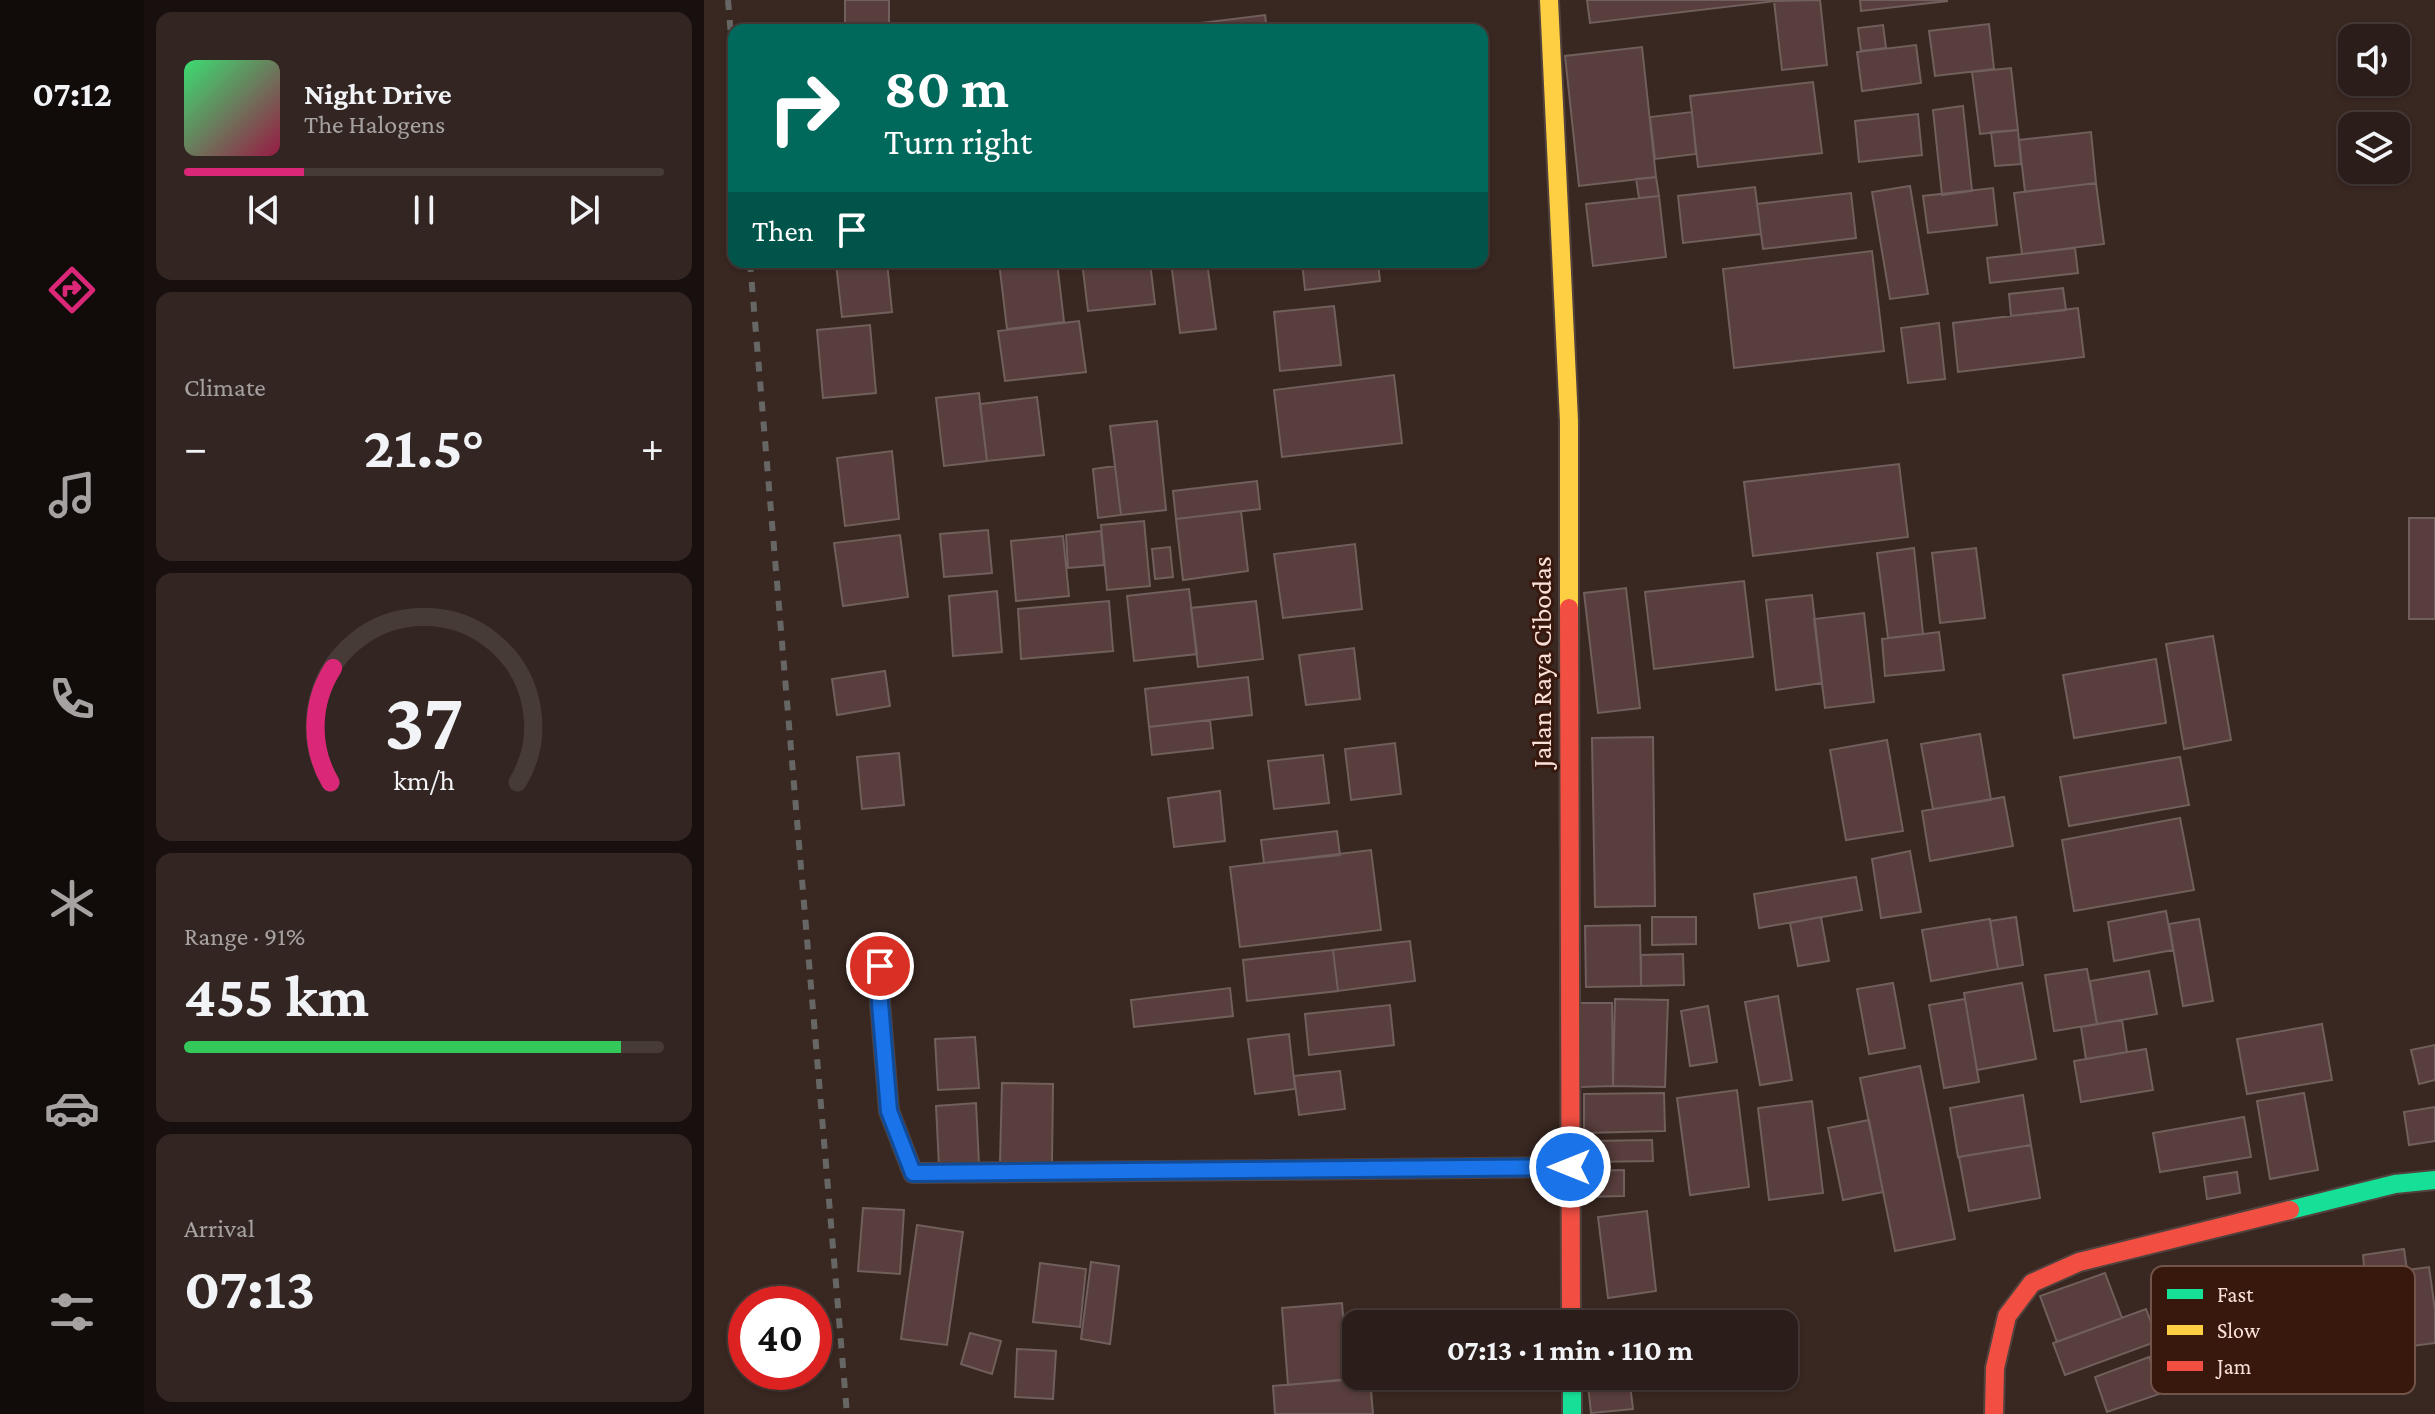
<!DOCTYPE html>
<html lang="en">
<head>
<meta charset="utf-8">
<style>
	body { margin:0; font-family:"Crimson Pro",serif; background:#332622; color:#f1f3f6; height:100vh; display:flex; flex-direction:column; font-size:30px; white-space:nowrap }
	* { box-sizing:border-box; margin:0 }
	p { font-size:26px; color:#a6a2a2 }
	.icon { flex:none; width:44px; height:44px; fill:none; stroke:currentColor; stroke-width:2; stroke-linecap:round; stroke-linejoin:round }
	.map { position:relative; flex:1; overflow:hidden }
	.sheet { display:flex; flex-direction:column; gap:12px; padding:12px; background:#18100e; width:560px }
	.sheet>* { flex:none }
	.top-card { position:absolute; left:24px; top:24px; width:760px; height:244px; border-radius:16px; box-shadow:0 2px 6px #0004,0 0 0 2px #473b38; background:#00695c; color:#fff; overflow:hidden }
	.fabs { position:absolute; left:1634px; top:24px; display:grid; gap:16px }
	.fabs a { display:grid; place-items:center; width:72px; height:72px; border-radius:16px; background:#2b1d19; box-shadow:0 2px 6px #0004,0 0 0 2px #473b38; font-size:40px }
	.speed { position:absolute; left:24px; top:1286px; display:flex; gap:16px; font-size:40px; font-weight:700; text-align:center }
	.speed>* { display:grid; place-content:center; width:104px; height:104px; border-radius:50%; background:#2b1d19; box-shadow:0 2px 6px #0004,0 0 0 2px #473b38; line-height:1 }
	.speed .limit { border:12px solid #d22; background:#fff; color:#111 }
	.pin { position:absolute; display:grid; place-items:center; width:68px; height:68px; color:#fff; margin:-34px; border:4px solid #fff; border-radius:50%; box-shadow:0 2px 8px #0007 }
	.me { position:absolute; width:88px; margin:-44px; rotate:270deg; stroke-linejoin:round; filter:drop-shadow(0 0 6px #0008) }
	.turn { display:flex; align-items:center; gap:28px; height:168px; padding:0 24px; font-size:36px }
	.turn .icon { width:104px; height:104px; stroke-width:2.5 }
	.turn b { display:block; font-size:56px; line-height:68px }
	.then { display:flex; align-items:center; height:76px; padding:0 24px; background:#0003; gap:16px; font-size:30px }
	.big { font-size:60px; font-weight:700; line-height:1.1 }
	.sheet .tile { flex:1; display:flex; flex-direction:column; justify-content:center; gap:12px; min-width:0; padding:0 28px; border-radius:16px; background:#332622 }
	.sheet .dial { align-items:center; gap:0 }
	.dial svg { height:208px; overflow:visible; fill:none; stroke:#473b38; stroke-width:7; stroke-linecap:round; text-anchor:middle }
	.dial text { fill:#f1f3f6; stroke:none }
	.song { display:flex; align-items:center; gap:24px }
	.cover { width:96px; height:96px; border-radius:12px; background:linear-gradient(135deg,hsl(140 70% 55%),hsl(340 70% 35%)) }
	.played { height:8px; border-radius:4px; background:linear-gradient(90deg,#db2777 25%,#473b38 25%) }
	.keys { display:flex; justify-content:space-around; direction:ltr }
	.heat { display:flex; justify-content:space-between; align-items:center; font-size:44px; direction:ltr }
	.charge { height:12px; border-radius:6px; background:linear-gradient(90deg,#34c759 91%,#473b38 0) }
	.trip { position:absolute; left:638px; top:1310px; width:456px; height:80px; border-radius:16px; background:#2b1d19; box-shadow:0 2px 6px #0004,0 0 0 2px #473b38; font-weight:700; line-height:80px; text-align:center }
	main { display:flex; flex:1; min-height:0 }
	.menu { display:flex; flex-direction:column; width:144px; justify-content:space-around; align-items:center; background:#110c0a; color:#a6a2a2 }
	.menu .icon { width:56px; height:56px }
	.menu .on { color:#db2777 }
	.menu b { font-size:36px; color:#f1f3f6 }
	.map>svg:first-child { display:block }
</style>
</head>
<body>
<main>
<nav class="menu">
<b>07:12</b>
<svg class="icon on" aria-label="directions" viewBox="0 0 24 24"><path d="M12 3l9 9-9 9-9-9zM9 14v-3h6M13 9l2 2-2 2"/></svg>
<svg class="icon" aria-label="music" viewBox="0 0 24 24"><path d="M9 18V5l10-2v13"/><circle cx="6" cy="18" r="3"/><circle cx="16" cy="16" r="3"/></svg>
<svg class="icon" aria-label="phone" viewBox="0 0 24 24"><path d="M5 4h4l2 5-3 2q2 4 5 5l2-3 5 2v4C11 20 4 13 5 4z"/></svg>
<svg class="icon" aria-label="climate" viewBox="0 0 24 24"><path d="M12 3v18M4 7l16 10M4 17L20 7"/></svg>
<svg class="icon" aria-label="car" viewBox="0 0 24 24"><path d="M5 17H2v-5l4-1 3-4h7l3 4 3 1v5h-3M9 17h6M6 11h13"/><circle cx="7" cy="17" r="2"/><circle cx="17" cy="17" r="2"/></svg>
<svg class="icon" aria-label="filters" viewBox="0 0 24 24"><path d="M4 7h16M4 17h16"/><circle cx="9" cy="7" r="2"/><circle cx="15" cy="17" r="2"/></svg>
</nav>
<section class="sheet">
<div class="tile">
<div class="song"><i class="cover"></i><div><b>Night Drive</b><p>The Halogens</p></div></div>
<div class="played"></div>
<div class="keys"><svg class="icon" aria-label="previous" viewBox="0 0 24 24"><path d="M18 5L8 12l10 7zM5 5v14"/></svg><svg class="icon" aria-label="pause" viewBox="0 0 24 24"><path d="M8 5v14M16 5v14"/></svg><svg class="icon" aria-label="next" viewBox="0 0 24 24"><path d="M6 5l10 7-10 7zM19 5v14"/></svg></div>
</div>
<div class="tile"><p>Climate</p>
<div class="heat"><a>−</a><b class="big">21.5°</b><a>+</a></div>
</div>
<div class="tile dial"><svg viewBox="0 0 100 80">
<path d="M14 69A42 42 0 1 1 86 69"/>
<path d="M14 69A42 42 0 0 1 15 25" stroke="#db2777"/>
<text x="50" y="56" font-size="32" font-weight="700">37</text>
<text x="50" y="72" font-size="11">km/h</text>
</svg></div>
<div class="tile"><p>Range · 91%</p><b class="big">455 km</b><div class="charge"></div></div>
<div class="tile"><p>Arrival</p><b class="big">07:13</b></div>
</section>
<div class="map">
<svg width="1731" height="1414" viewBox="0 0 1731 1414">
	<rect width="100%" height="100%" fill="#392721"/>
	<!-- building -->
	<path fill="#583e3c" stroke="#705f5c" stroke-width="2" d="M141,0H185V30H141Z
		M883,0H1081L886,23Z
		M1116,0L1123,65L1078,70L1070,1Z
		M1156,0H1243V1L1157,11Z
		M561,15L563,30H440Z
		M1285,24L1290,69L1231,76L1225,31Z
		M1179,25L1182,48L1157,51L1154,28Z
		M1212,45L1217,83L1158,91L1153,52Z
		M938,47L952,177L875,186L861,56Z
		M1307,68L1314,130L1276,134L1268,72Z
		M1109,82L1118,153L994,167L986,96Z
		M1259,106L1268,191L1238,195L1229,110Z
		M988,112L992,154L951,159L946,117Z
		M1214,114L1218,155L1155,162L1151,121Z
		M1314,130L1317,164L1291,166L1287,132Z
		M1387,132L1392,183L1321,192L1315,140Z
		M952,177L955,196L935,198L932,179Z
		M1392,183L1400,244L1318,254L1310,193Z
		M1206,186L1224,294L1186,299L1168,192Z
		M1051,187L1057,234L979,243L974,196Z
		M1289,188L1293,225L1224,233L1219,196Z
		M1147,193L1152,238L1059,249L1053,204Z
		M955,196L962,257L889,266L882,204Z
		M1371,248L1374,273L1286,283L1283,258Z
		M1168,251L1180,351L1030,368L1019,269Z
		M150,262H183L188,312L138,317L132,264Z
		M295,262H353L360,322L303,329Z
		M378,262H446L451,304L384,311Z
		M467,262H503L512,329L476,333Z
		M598,262H674L676,281L601,290Z
		M1359,288L1362,310L1307,316L1305,294Z
		M630,306L637,365L576,371L570,312Z
		M1374,308L1380,357L1254,372L1249,323Z
		M375,321L382,372L301,381L294,331Z
		M1235,323L1241,379L1204,383L1197,328Z
		M166,325L172,393L119,398L113,330Z
		M690,375L698,443L578,457L570,390Z
		M275,393L283,461L240,466L232,398Z
		M333,397L340,455L283,461L276,404Z
		M453,421L462,510L417,515L406,426Z
		M188,451L195,519L141,526L133,458Z
		M1195,464L1204,537L1049,556L1040,482Z
		M411,466L417,515L394,518L389,469Z
		M553,481L556,509L472,519L469,491Z
		M537,511L544,571L479,580L472,519Z
		M1705,518H1731V619H1705Z
		M440,521L446,586L403,590L397,525Z
		M284,530L288,573L240,577L236,534Z
		M397,531L400,565L364,568L362,535Z
		M196,535L204,597L139,606L130,543Z
		M359,536L365,596L312,601L307,541Z
		M651,544L658,609L579,618L570,554Z
		M466,547L469,577L451,579L448,549Z
		M1210,548L1219,634L1184,638L1173,553Z
		M1272,548L1281,618L1236,623L1228,553Z
		M1040,581L1049,657L950,669L941,592Z
		M922,588L936,708L894,713L880,593Z
		M485,589L493,654L430,661L423,596Z
		M293,591L298,652L249,656L245,596Z
		M1108,595L1118,683L1072,690L1062,600Z
		M405,601L409,651L317,659L314,609Z
		M552,601L559,659L494,667L487,608Z
		M1160,613L1170,702L1121,708L1110,619Z
		M1235,632L1240,670L1181,676L1178,639Z
		M1509,636L1527,740L1480,749L1462,644Z
		M650,648L656,699L602,705L595,655Z
		M1452,659L1462,723L1370,738L1359,675Z
		M181,671L186,706L133,715L128,679Z
		M544,677L548,715L445,727L441,689Z
		M506,720L509,748L448,755L445,727Z
		M1276,734L1287,800L1229,809L1217,744Z
		M949,737L951,906L891,907L888,738Z
		M1183,740L1199,831L1142,840L1126,750Z
		M691,743L697,794L647,800L641,749Z
		M195,753L200,805L158,809L153,757Z
		M619,755L625,803L570,809L564,761Z
		M1476,757L1485,805L1365,826L1356,777Z
		M516,791L521,841L470,847L464,798Z
		M1300,797L1309,846L1226,861L1218,811Z
		M1476,818L1490,890L1370,911L1358,840Z
		M633,831L636,855L560,863L557,840Z
		M667,850L677,930L536,947L526,867Z
		M1206,851L1217,912L1177,918L1168,859Z
		M1152,877L1158,910L1055,928L1050,894Z
		M1462,911L1469,950L1410,961L1404,922Z
		M948,917H992V944L948,945Z
		M1117,917L1125,961L1094,966L1086,923Z
		M1312,917L1319,965L1294,969L1286,921Z
		M1286,919L1294,969L1227,981L1218,930Z
		M1495,919L1509,1001L1479,1006L1465,924Z
		M936,925L937,986L882,987L881,926Z
		M706,941L711,981L634,991L629,950Z
		M629,950L634,991L543,1001L539,960Z
		M979,954L980,985L937,986V955Z
		M1383,969L1393,1024L1350,1031L1341,975Z
		M1445,971L1453,1014L1393,1024L1386,981Z
		M1189,983L1201,1048L1165,1054L1153,989Z
		M1318,983L1332,1059L1273,1070L1260,993Z
		M526,988L529,1016L430,1027L427,1000Z
		M1074,996L1088,1080L1056,1085L1041,1002Z
		M911,999L964,1000L961,1087L909,1086Z
		M1261,999L1275,1082L1240,1088L1225,1005Z
		M875,1003H908L909,1086L876,1087Z
		M686,1005L690,1045L605,1055L601,1014Z
		M1004,1006L1013,1062L986,1066L977,1011Z
		M1418,1020L1423,1052L1382,1059L1377,1027Z
		M1618,1024L1628,1080L1543,1094L1533,1039Z
		M585,1034L591,1089L551,1094L544,1039Z
		M271,1037L275,1088L234,1090L231,1039Z
		M1731,1045V1080L1715,1084L1707,1050Z
		M1442,1049L1449,1090L1377,1102L1370,1061Z
		M1216,1066L1251,1239L1191,1251L1156,1078Z
		M636,1071L641,1109L595,1115L590,1076Z
		M298,1083L349,1084L348,1163L296,1162Z
		M1033,1090L1045,1187L986,1195L973,1098Z
		M960,1093L961,1131L880,1133V1094Z
		M1600,1093L1614,1170L1566,1179L1553,1101Z
		M1319,1095L1327,1145L1254,1157L1246,1108Z
		M1108,1101L1119,1193L1065,1200L1054,1108Z
		M272,1103L275,1164L235,1166L232,1106Z
		M1731,1107V1141L1705,1145L1700,1112Z
		M1540,1117L1547,1157L1456,1172L1449,1133Z
		M1165,1120L1179,1192L1139,1200L1124,1128Z
		M948,1140L949,1161L887,1162L886,1141Z
		M1327,1145L1336,1198L1265,1211L1255,1157Z
		M920,1170V1196L877,1197L876,1171Z
		M1533,1172L1536,1193L1503,1199L1500,1177Z
		M159,1208L200,1210L196,1274L154,1271Z
		M943,1211L952,1291L904,1298L894,1217Z
		M213,1225L259,1232L243,1345L197,1339Z
		M1700,1249L1703,1270L1661,1276L1659,1255Z
		M387,1262L415,1266L406,1344L377,1339Z
		M336,1263L382,1269L376,1327L329,1322Z
		M1725,1267L1731,1310V1343L1654,1353L1643,1278Z
		M1401,1273L1418,1318L1353,1342L1336,1296Z
		M638,1303L644,1379L584,1385L578,1308Z
		M1442,1309L1454,1341L1361,1375L1349,1343Z
		M266,1333L297,1341L288,1374L257,1364Z
		M313,1349L352,1351L349,1399L311,1397Z
		M1445,1357L1458,1393L1403,1412L1391,1377Z
		M883,1376H925L929,1409L887,1413Z
		M666,1378L669,1414H571L569,1386Z"/>
	<g fill="none" stroke-linecap="round" stroke-linejoin="round">
		<defs>
			<path id="fast" d="M1586,1210L1691,1184L1731,1180
				M868,1376V1414"/>
			<path id="slow" d="M845,0L865,421V608
				M176,966V1003L185,1111L209,1173L569,1170"/>
			<path id="jam" d="M865,608L867,1324
				M569,1170L866,1167
				M1290,1414L1291,1368L1303,1316L1328,1283L1375,1262L1586,1210"/>
		</defs>
		<!-- fast casing -->
		<use href="#fast" stroke="#52423d" stroke-width="22"/>
		<!-- slow casing -->
		<use href="#slow" stroke="#52423d" stroke-width="22"/>
		<!-- jam casing -->
		<use href="#jam" stroke="#52423d" stroke-width="22"/>
		<!-- fast -->
		<use href="#fast" stroke="#16e098" stroke-width="18"/>
		<!-- slow -->
		<use href="#slow" stroke="#ffcf43" stroke-width="18"/>
		<!-- jam -->
		<use href="#jam" stroke="#f24e42" stroke-width="18"/>
		<!-- rail -->
		<path stroke="#666665" stroke-width="6" stroke-dasharray="10 10" stroke-linecap="butt" d="M24,0L30,72
			M46,262L143,1414"/>
	</g>
	<g fill="none" stroke-linecap="round" stroke-linejoin="round">
		<defs>
			<path id="route" d="M176,966V1003L185,1111L209,1173L866,1167"/>
		</defs>
		<!-- route casing -->
		<use href="#route" stroke="#114b97" stroke-width="20"/>
		<!-- route -->
		<use href="#route" stroke="#1a73e8" stroke-width="14"/>
	</g>
	<g text-anchor="middle" dominant-baseline="central" stroke-width="6" stroke-linejoin="round" paint-order="stroke">
		<!-- street labels -->
		<g font-size="28" fill="#f9e1da" stroke="#38180d">
			<text transform="translate(837 662) rotate(-90)">Jalan Raya Cibodas</text>
		</g>
	</g>
	<!-- legend -->
	<rect x="1447" y="1266" width="264" height="128" rx="12" fill="#38180d" stroke="#72544a" stroke-width="2"/>
	<rect x="1463" y="1289" width="36" height="10" fill="#16e098"/>
	<rect x="1463" y="1325" width="36" height="10" fill="#ffcf43"/>
	<rect x="1463" y="1361" width="36" height="10" fill="#f24e42"/>
	<g font-size="22" fill="#f9e1da">
		<text x="1513" y="1302">Fast</text>
		<text x="1513" y="1338">Slow</text>
		<text x="1513" y="1374">Jam</text>
	</g>
</svg>
<div class="fabs">
<a><svg class="icon" aria-label="sound" viewBox="0 0 24 24"><path d="M4 9h4l5-4v14l-5-4H4zM17 9q2 3 0 6"/></svg></a>
<a><svg class="icon" aria-label="layers" viewBox="0 0 24 24"><path d="M12 4l9 5-9 5-9-5zM3 14l9 5 9-5"/></svg></a>
</div>
<div class="speed"><div class="limit">40</div></div>
<div class="pin" style="left:176px;top:966px;background:#d93025"><svg class="icon" aria-label="arrive" viewBox="0 0 24 24"><path d="M6 21V4h12l-3 4 3 4H6"/></svg></div>
<svg class="me" style="left:866px;top:1167px" viewBox="-20 -20 40 40"><circle r="17" fill="#1a73e8" stroke="#fff" stroke-width="3"/><path d="M0-11L8 9 0 5-8 9z" fill="#fff"/></svg>
<div class="trip">07:13 · 1 min · 110 m</div>
<div class="top-card">
<div class="turn"><svg class="icon" aria-label="right" viewBox="0 0 24 24"><path d="M7 20v-9h11M14 6l5 5-5 5"/></svg><div><b>80 m</b>Turn right</div></div>
<div class="then">Then<svg class="icon" aria-label="arrive" viewBox="0 0 24 24"><path d="M6 21V4h12l-3 4 3 4H6"/></svg></div>
</div>
</div>
</main>
</body>
</html>
